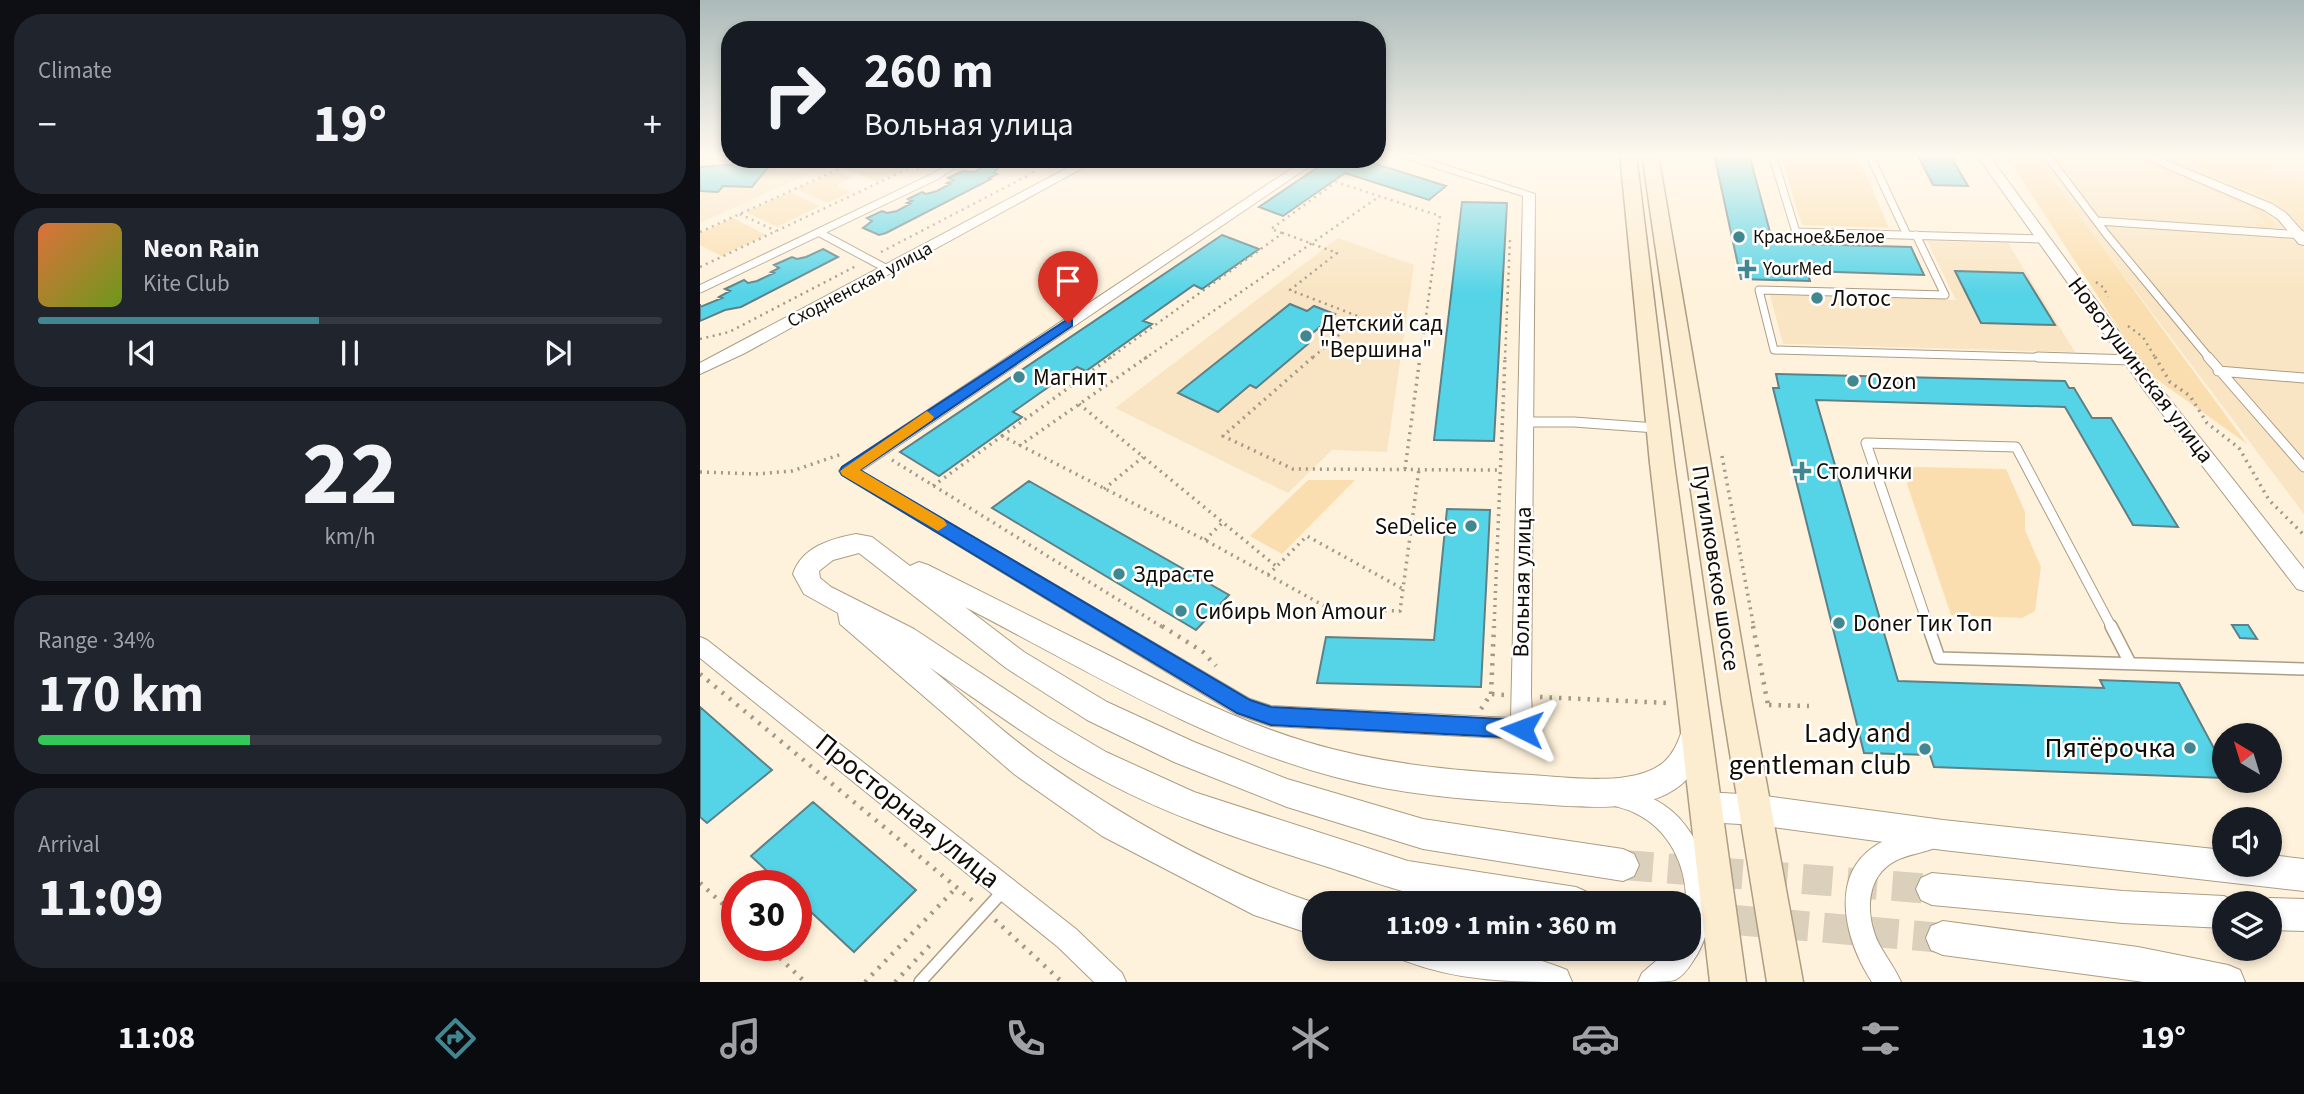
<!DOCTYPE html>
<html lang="en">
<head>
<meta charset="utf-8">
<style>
	body { margin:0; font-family:"Source Sans 3",sans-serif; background:#20242c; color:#f1f3f6; height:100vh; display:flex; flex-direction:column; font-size:26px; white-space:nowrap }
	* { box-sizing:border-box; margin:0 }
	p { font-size:23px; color:#9ea1a6 }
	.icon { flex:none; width:38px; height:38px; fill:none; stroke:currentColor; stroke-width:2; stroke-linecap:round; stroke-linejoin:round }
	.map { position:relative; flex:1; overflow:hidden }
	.drawer { display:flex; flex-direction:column; gap:14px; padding:14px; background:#0d0f14; width:700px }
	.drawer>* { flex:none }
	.top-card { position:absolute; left:21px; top:21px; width:665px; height:147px; border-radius:28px; box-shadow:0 4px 10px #0003; background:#171b24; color:#f1f3f6; overflow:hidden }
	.needle { width:46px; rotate:322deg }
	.buttons { position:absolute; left:1512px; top:723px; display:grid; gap:14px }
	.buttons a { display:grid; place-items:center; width:70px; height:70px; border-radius:50%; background:#171b24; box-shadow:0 4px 10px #0003; font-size:35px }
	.speed { position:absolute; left:21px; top:870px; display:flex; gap:14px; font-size:35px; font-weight:700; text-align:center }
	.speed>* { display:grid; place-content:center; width:91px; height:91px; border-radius:50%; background:#171b24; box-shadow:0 4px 10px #0003; line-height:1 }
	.speed .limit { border:10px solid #d22; background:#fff; color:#111 }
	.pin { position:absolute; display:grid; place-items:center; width:60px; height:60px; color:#fff; margin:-72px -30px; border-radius:50% 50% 50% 0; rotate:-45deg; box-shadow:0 0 7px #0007 }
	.pin .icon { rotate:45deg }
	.me { position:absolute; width:77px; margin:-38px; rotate:273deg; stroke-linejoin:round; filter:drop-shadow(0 0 5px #0008) }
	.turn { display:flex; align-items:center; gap:24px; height:147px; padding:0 28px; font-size:32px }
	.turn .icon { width:91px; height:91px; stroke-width:2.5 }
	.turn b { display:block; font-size:49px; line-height:60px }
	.big { font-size:52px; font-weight:700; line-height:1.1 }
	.drawer .tile { flex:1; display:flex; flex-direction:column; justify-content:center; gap:10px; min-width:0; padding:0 24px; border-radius:28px; background:#20242c }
	.drawer .dial { align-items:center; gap:0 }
	.dial b { font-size:91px; line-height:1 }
	.song { display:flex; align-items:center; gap:21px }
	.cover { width:84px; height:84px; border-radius:10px; background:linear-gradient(135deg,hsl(20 70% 55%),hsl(80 70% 35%)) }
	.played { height:7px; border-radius:4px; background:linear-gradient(90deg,#418792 45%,#363941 45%) }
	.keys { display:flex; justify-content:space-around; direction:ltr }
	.heat { display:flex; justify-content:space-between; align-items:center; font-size:38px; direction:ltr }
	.charge { height:10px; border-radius:5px; background:linear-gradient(90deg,#34c759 34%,#363941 0) }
	.trip { position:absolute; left:602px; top:891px; width:399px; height:70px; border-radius:28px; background:#171b24; box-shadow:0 4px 10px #0003; font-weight:700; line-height:70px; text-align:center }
	.dock { display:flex; height:112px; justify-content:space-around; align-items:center; background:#090b0e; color:#9ea1a6 }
	.dock .icon { width:49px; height:49px }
	.dock .current { color:#418792 }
	.dock b { font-size:32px; color:#f1f3f6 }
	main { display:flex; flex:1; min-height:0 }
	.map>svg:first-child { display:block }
</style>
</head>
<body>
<main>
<section class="drawer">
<div class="tile"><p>Climate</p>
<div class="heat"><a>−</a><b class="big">19°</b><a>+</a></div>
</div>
<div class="tile">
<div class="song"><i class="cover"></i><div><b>Neon Rain</b><p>Kite Club</p></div></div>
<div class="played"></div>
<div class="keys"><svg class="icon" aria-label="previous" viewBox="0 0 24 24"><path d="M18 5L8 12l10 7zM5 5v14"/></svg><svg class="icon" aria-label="pause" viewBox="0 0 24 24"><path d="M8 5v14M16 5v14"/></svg><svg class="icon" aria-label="next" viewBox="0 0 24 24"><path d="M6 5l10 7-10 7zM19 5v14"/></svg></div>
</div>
<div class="tile dial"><b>22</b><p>km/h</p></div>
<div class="tile"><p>Range · 34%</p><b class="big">170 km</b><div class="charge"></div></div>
<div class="tile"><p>Arrival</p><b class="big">11:09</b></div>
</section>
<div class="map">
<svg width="1604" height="982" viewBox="0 0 1604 982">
	<rect width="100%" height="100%" fill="#fff2dc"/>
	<!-- built -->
	<path fill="#f9e5c3" d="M0,154H30V159L137,161L0,223Z
		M1331,154H1604V514L1384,223Z
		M638,238L714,265L687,452L632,450L588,493L415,408Z
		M1227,241L1308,243L1375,352L1083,344L1070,295L1256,300Z"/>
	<!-- green -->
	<path fill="#fadeaf" d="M1080,154H1157L1189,228L1102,225Z
		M1305,154H1334L1547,444L1448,373Z
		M1423,154H1432C1469,170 1556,192 1575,225L1571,229L1563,230L1555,224H1565L1549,205L1538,204L1526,196Z
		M1457,154H1595L1565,155L1575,167H1562L1571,177L1604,179V228L1586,211L1565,197Z
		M163,159H185L207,168L177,182L144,168Z
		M138,171L153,177L137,185L151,192L127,203L96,189Z
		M90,192L120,206L77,227L46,212Z
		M33,218L66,235L21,256L0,245V233Z
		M1214,467L1306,469L1325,512V530L1341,567L1335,611L1322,618L1251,615L1207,484Z
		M608,480H655L582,554L550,536Z"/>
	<!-- building -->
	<path fill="#56d4e7" stroke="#5e8187" stroke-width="2" d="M1014,154H1049L1073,243L1211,247L1224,275L1107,271L1110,281L1041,279Z
		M1217,154H1249L1268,186L1233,185Z
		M44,159H75L52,187L23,186L18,192L0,191V167L40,164Z
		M265,159H301L302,163L294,173L297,174L289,178L291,179L186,233L179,235L163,228L172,221L167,218L182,211L187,213L197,211L210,204L207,203L212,201L208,199L222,192L226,194L237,191L250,184L247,183L253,180L248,178L263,171L275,172L285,165L277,162L267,164Z
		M630,159H660L746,186L729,200L645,173L583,216L559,207Z
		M762,202L807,203L794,441L734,440Z
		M522,235L559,249L502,289L494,285L443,321L452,324L386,371L377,367L313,412L322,417L239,476L200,452Z
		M123,249L138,257L41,307L25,310L0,321V304V307L22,298L19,297L30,291L25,289L44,280L48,283L57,281L74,273L71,272L79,268L74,265L92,257L97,259L106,257Z
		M1255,271L1323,273L1355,325L1281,323Z
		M590,304L607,311L614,306L635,314L602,342L608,344L556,388L550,385L518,412L478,393Z
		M1076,374L1365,381L1369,388H1374L1392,418H1411L1478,527L1433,525L1365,407L1116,400L1198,681L1404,688L1400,680L1479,683L1524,767V778L1234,767L1230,755L1164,753L1073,388H1079Z
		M329,481L529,595L496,630L292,508Z
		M747,509L790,510L781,687L617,683L626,637L734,640Z
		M1532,625H1548L1557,639L1540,638Z
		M0,707L72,770L7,823L0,817Z
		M113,802L216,890L154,952L96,898V886H83L51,856Z"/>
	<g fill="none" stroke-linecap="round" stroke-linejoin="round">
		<!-- tertiary-tunnel -->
		<path stroke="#dbd0bc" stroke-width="30" stroke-dasharray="30 15" stroke-linecap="butt" d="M923,865L1232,889
			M989,916L1243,938"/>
		<defs>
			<path id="service-far2" d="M1072,154L1096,232L1341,239
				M1169,154L1207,235
				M1346,154L1407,235L1510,359
				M1397,221L1604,235
				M120,233L189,270
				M1216,235L1245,295L1059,290L1074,350L1400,359
				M0,289L236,176L250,167L247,159"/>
			<path id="service-far1" d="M1338,357L1431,360
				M1508,357L1604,467
				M1518,371L1604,378
				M825,422H874L956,428
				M1229,628L1166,443L1316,447L1412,628"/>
			<path id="service" d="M1228,626L1239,658L1604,669
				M1411,626L1430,663
				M220,982L304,890"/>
			<path id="minor" d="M692,154H711L835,194L831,696L833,729L830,736L822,739L571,726L536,714L142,475L139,471L142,467L606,159H620L161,471L550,699L571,706L811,718L823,196Z
				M1276,154H1288L1456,382L1604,569V591L1597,589L1444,390Z
				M1434,154H1450L1572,204L1586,213L1604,233V245L1599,244L1578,219L1564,210Z
				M384,159H399L45,353L0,374V363Z
				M0,637L7,640L376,929L422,973L426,982H394L358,947L0,658Z
				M917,785C943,793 968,802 985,825C1015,863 1020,922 993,961C988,969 983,976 975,980C966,982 948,982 938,982L942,973L971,948H989V903H986C987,866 969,829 935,813C927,809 917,807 909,804L906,796L909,788Z
				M1229,827L1237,831L1241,839L1237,847C1224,853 1208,854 1195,861C1165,877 1165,916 1179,944C1186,957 1195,968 1201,982H1172C1147,944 1128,880 1172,848C1189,836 1210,832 1229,827Z"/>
			<path id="tertiary" d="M156,534L172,537L210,566L219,562L228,565C288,595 348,625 408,655C472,688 537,721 607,742C680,764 755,771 831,775C868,777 936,788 965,761C976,751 979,737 985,724L995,720L1005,724L1009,733C1004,750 999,767 986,780C952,815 883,807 839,804C770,800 701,795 635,777C503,742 385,669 265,607L324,652L407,702L494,742L587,779L723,819L923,849L934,854L939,865L934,876L923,881L723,849L587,807L474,762L387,720L306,668L159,553L133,560L119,571L120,578L131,587L214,629L347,717L406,752L494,792L708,861L876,887L887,892L892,903C850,903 806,907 764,903C718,899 674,882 631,868C546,842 461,814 384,770C330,739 280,702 229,667C264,696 299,729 336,756C421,816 516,871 615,903L614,935L554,915L402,836L314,774L140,624L138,613L104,594L93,574C102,547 130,539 156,534Z
				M1005,792L1057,795L1243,820L1524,850V864H1570V855L1604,859V891L1243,850L1057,825L1005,822L994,817L990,807L994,797Z
				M1232,873L1423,891L1524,896L1537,903H1524V928L1423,923L1232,905L1221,900L1216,889L1221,878Z
				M1570,898L1604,899V931L1570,930V903H1558Z
				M1243,921L1438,947L1528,965L1540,970L1545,982H1444L1243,955L1231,950L1226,938L1231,926Z
				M699,948C758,948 810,946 867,970L872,982C812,982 760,982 703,960Z"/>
			<path id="secondary" d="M920,154H936L974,463L1046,982H1010L950,463Z
				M942,154H958L1052,704L1103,982H1067L1022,704Z"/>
		</defs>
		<!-- service-far2 casing -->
		<use href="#service-far2" stroke="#ac9d83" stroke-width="9"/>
		<!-- service-far1 casing -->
		<use href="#service-far1" stroke="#ac9d83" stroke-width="11"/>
		<!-- service casing -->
		<use href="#service" stroke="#ac9d83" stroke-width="14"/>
		<!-- minor casing -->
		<use href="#minor" stroke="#ac9d83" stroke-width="2"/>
		<!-- tertiary casing -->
		<use href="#tertiary" stroke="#ac9d83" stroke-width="2"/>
		<!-- secondary casing -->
		<use href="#secondary" stroke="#ac9d83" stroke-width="3"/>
		<!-- path-far2 -->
		<path stroke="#a39988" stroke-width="2.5" stroke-dasharray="2 4.5" stroke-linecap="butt" d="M1306,154L1310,165
			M193,159L220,170
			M328,159L333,173
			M40,214L76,231
			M0,232L161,159
			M582,233L571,229L636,182L740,216L720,359
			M181,252L329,175
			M0,267L212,167
			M1396,282L1404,288L1408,297
			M1428,326L1443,337L1456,359
			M0,339L29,332L156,266
			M408,359L583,233L637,253L590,290L660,317L611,359
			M444,359L680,196
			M805,359L810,239"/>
		<!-- path-far1 -->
		<path stroke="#a39988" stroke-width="3.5" stroke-dasharray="2 5" stroke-linecap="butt" d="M613,357L523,436L593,469L799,470
			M1455,357L1470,382L1490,396L1507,423L1539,448L1569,500L1604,535
			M379,404L577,567
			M302,436L411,357
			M319,446L447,357
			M1022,456L1054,628
			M192,460L464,628
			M705,469L720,357
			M0,472L56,474L92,471L142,454
			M233,486L302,436L505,540L630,609L700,611L719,469
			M404,489L443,457
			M505,540L523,522
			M568,575L607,536L703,589
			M794,628L805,357"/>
		<!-- path -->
		<path stroke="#a39988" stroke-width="4.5" stroke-dasharray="2.5 7" stroke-linecap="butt" d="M462,626L503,652L516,666
			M1053,626L1068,705
			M0,674L273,901
			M791,694L794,626
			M840,697L968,703
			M1069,705L1109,706
			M781,709L791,694L804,695
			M0,883L37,917
			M295,920L362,982
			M66,945L105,982
			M165,982L257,887
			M195,982L232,943"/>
		<!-- service-far2 -->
		<use href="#service-far2" stroke="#fff" stroke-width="7"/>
		<!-- service-far1 -->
		<use href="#service-far1" stroke="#fff" stroke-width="9"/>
		<!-- service -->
		<use href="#service" stroke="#fff" stroke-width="11"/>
		<!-- minor -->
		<use href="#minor" fill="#fff" fill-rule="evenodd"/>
		<!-- tertiary -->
		<use href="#tertiary" fill="#fff" fill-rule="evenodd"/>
		<!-- secondary -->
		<use href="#secondary" fill="#fcedd1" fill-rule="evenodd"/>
	</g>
	<!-- sky -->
	<linearGradient id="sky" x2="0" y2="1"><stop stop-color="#abbab8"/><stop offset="0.53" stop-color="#fff9ef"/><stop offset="1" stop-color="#fff9ef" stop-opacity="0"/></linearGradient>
	<rect width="1604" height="292" fill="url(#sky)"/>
	<!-- route -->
	<path fill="#1a73e8" stroke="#114b97" stroke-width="2" d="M368,319L372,320V326L160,470L550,700L571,707L822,720L829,722L832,729L829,735L822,738L571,725L537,713L142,475L140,471L142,467Z"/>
	<!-- slow -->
	<path fill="#f59e0b" d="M227,411L234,417L232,420L160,470L244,520L247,525L238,531L142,475L140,471Z"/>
	<!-- markers -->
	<g fill="#418792" stroke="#fff" stroke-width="2.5">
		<circle cx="1039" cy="237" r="7"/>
		<path d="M1043.5 258.5h7v7h7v7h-7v7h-7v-7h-7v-7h7z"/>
		<circle cx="1117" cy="298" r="7"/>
		<circle cx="606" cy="336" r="7"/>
		<circle cx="319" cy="377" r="7"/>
		<circle cx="1153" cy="381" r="7"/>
		<path d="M1098.5 460.5h7v7h7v7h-7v7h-7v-7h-7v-7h7z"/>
		<circle cx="771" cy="526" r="7"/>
		<circle cx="419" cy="574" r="7"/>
		<circle cx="481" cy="611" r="7"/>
		<circle cx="1139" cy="623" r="7"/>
		<circle cx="1490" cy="748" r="7"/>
		<circle cx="1225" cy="749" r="7"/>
	</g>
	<g text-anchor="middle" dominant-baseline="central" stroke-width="5" stroke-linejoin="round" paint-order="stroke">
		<!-- far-poi labels -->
		<g font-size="19" fill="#120d04" stroke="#fff" text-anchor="start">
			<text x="1053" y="237">Красное&amp;Белое</text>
			<text x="1063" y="269">YourMed</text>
		</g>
		<!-- far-street labels -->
		<g font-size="19" fill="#120d04" stroke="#fff">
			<text transform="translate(160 285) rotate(-28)">Сходненская улица</text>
		</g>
		<!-- poi labels -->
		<g font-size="23" fill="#120d04" stroke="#fff" text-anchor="start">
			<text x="1131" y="298">Лотос</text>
			<text x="620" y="323">Детский сад<tspan x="620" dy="26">"Вершина"</tspan></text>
			<text x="333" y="377">Магнит</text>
			<text x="1167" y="381">Ozon</text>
			<text x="1116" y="471">Столички</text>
			<text x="757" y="526" text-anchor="end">SeDelice</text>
			<text x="433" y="574">Здрасте</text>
			<text x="495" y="611">Сибирь Mon Amour</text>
			<text x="1153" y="623">Doner Тик Топ</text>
		</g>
		<!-- street labels -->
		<g font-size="23" fill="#120d04" stroke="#fff">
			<text transform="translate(1441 370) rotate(53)">Новотушинская улица</text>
			<text transform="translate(1016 568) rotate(81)">Путилковское шоссе</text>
			<text transform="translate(822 582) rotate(-89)">Вольная улица</text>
		</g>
		<!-- near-poi labels -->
		<g font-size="28" fill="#120d04" stroke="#fff" text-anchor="end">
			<text x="1211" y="733">Lady and<tspan x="1211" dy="32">gentleman club</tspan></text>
			<text x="1476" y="748">Пятёрочка</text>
		</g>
		<!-- near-street labels -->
		<g font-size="28" fill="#120d04" stroke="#fff">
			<text transform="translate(208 811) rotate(39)">Просторная улица</text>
		</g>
	</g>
</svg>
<div class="buttons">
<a><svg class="needle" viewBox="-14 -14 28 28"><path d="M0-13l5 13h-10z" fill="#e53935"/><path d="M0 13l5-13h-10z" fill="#9ea1a6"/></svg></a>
<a><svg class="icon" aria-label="sound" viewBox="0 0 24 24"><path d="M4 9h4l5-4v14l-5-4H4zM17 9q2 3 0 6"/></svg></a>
<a><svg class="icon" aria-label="layers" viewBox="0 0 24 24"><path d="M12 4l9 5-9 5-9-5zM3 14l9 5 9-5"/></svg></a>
</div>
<div class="speed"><div class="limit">30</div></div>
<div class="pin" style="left:368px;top:323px;background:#d93025"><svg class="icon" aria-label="arrive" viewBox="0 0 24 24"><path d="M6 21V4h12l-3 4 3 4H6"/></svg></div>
<svg class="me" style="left:822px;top:729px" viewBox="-20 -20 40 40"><path d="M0-17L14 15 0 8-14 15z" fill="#1a73e8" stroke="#fff" stroke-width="4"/></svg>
<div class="trip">11:09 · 1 min · 360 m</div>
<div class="top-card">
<div class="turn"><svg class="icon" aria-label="right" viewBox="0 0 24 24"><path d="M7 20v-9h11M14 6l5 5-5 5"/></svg><div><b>260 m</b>Вольная улица</div></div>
</div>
</div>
</main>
<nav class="dock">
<b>11:08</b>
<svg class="icon current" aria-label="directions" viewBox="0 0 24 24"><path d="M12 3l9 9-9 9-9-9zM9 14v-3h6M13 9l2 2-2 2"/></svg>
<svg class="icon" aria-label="music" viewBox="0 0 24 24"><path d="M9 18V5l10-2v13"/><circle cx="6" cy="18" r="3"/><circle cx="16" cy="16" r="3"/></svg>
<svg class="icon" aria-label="phone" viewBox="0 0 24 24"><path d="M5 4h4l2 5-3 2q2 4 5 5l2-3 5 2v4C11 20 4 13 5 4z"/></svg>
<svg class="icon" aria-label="climate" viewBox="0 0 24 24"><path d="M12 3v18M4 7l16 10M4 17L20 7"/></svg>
<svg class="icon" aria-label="car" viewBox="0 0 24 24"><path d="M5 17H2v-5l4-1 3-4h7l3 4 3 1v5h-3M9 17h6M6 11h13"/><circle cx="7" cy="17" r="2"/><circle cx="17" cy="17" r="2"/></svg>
<svg class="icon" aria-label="filters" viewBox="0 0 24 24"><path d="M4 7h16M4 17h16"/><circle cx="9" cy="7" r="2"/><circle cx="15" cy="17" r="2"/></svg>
<b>19°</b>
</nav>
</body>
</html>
